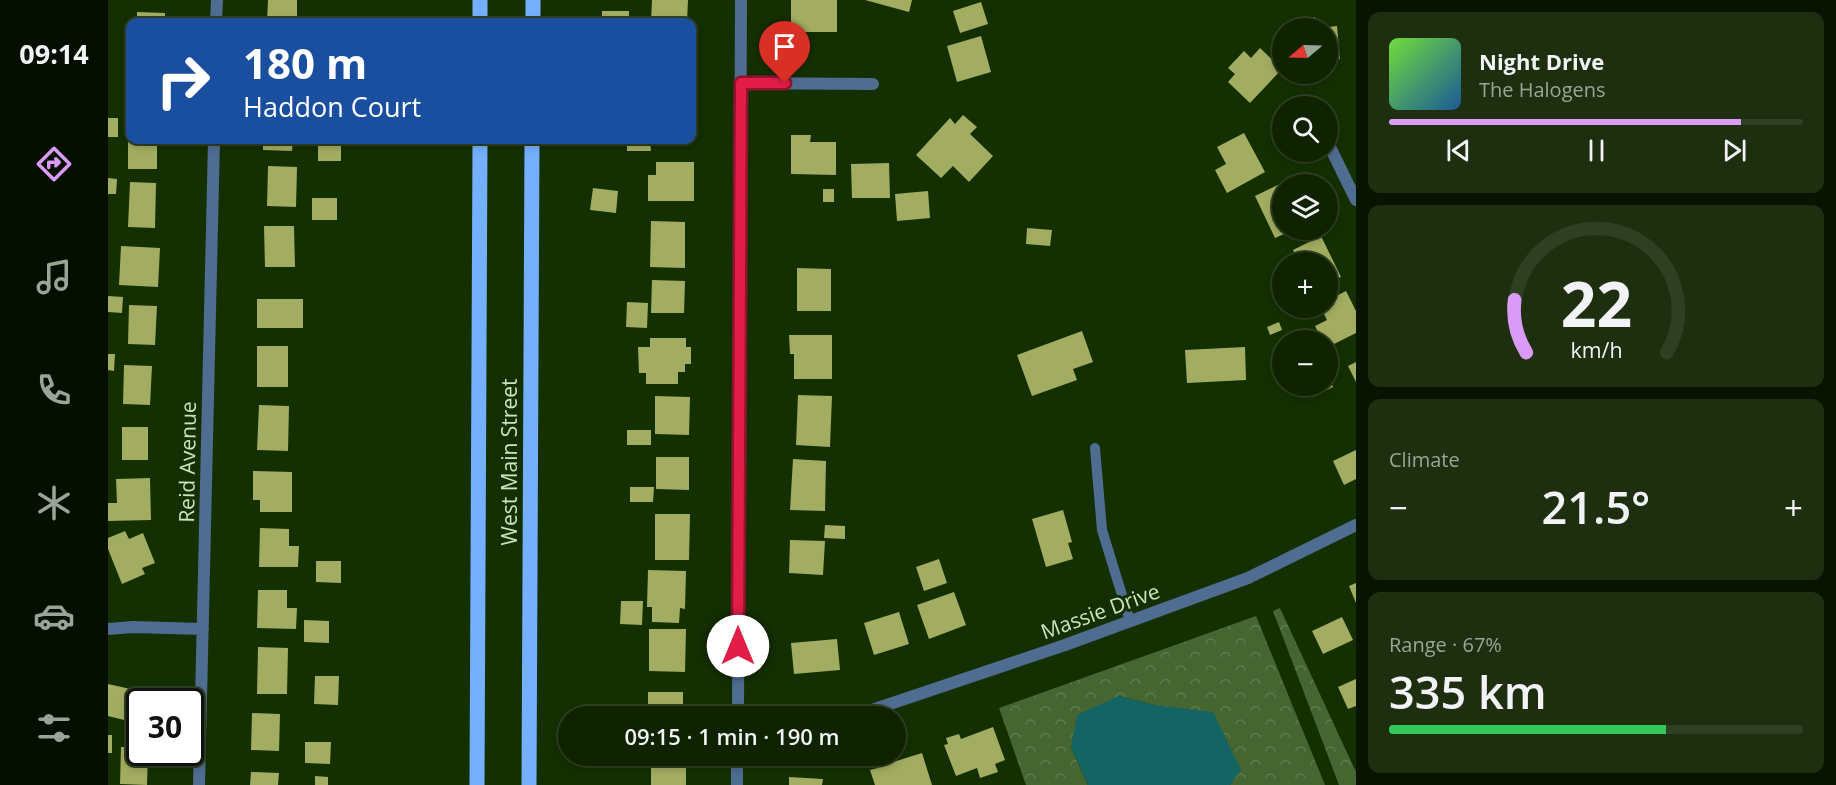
<!DOCTYPE html>
<html lang="en">
<head>
<meta charset="utf-8">
<style>
	body { margin:0; font-family:"Open Sans",sans-serif; background:#1d2f0f; color:#f1f3f6; height:100vh; display:flex; flex-direction:column; font-size:22px; white-space:nowrap }
	* { box-sizing:border-box; margin:0 }
	p { font-size:20px; color:#9ba499 }
	.icon { flex:none; width:33px; height:33px; fill:none; stroke:currentColor; stroke-width:2; stroke-linecap:round; stroke-linejoin:round }
	.map { position:relative; flex:1; overflow:hidden }
	.drawer { display:flex; flex-direction:column; gap:12px; padding:12px; background:#081300; width:480px }
	.drawer>* { flex:none }
	.banner { position:absolute; left:18px; top:18px; width:570px; height:126px; border-radius:12px; box-shadow:0 3px 9px #0003,0 0 0 2px #2f4022; background:#1a4fa0; color:#fff; overflow:hidden }
	.needle { width:39px; rotate:251deg }
	.controls { position:absolute; left:1164px; top:18px; display:grid; gap:12px }
	.controls a { display:grid; place-items:center; width:66px; height:66px; border-radius:50%; background:#0f2300; box-shadow:0 3px 9px #0003,0 0 0 2px #2f4022; font-size:30px }
	.speed { position:absolute; left:18px; top:688px; display:flex; gap:12px; font-size:30px; font-weight:700; text-align:center }
	.speed>* { display:grid; place-content:center; width:78px; height:78px; border-radius:50%; background:#0f2300; box-shadow:0 3px 9px #0003,0 0 0 2px #2f4022; line-height:1 }
	.speed .limit { border:3px solid #111; border-radius:9px; background:#fff; color:#111 }
	.pin { position:absolute; display:grid; place-items:center; width:51px; height:51px; color:#fff; margin:-62px -26px; border-radius:50% 50% 50% 0; rotate:-45deg; box-shadow:0 0 6px #0007 }
	.pin .icon { rotate:45deg }
	.me { position:absolute; width:66px; margin:-33px; rotate:0deg; stroke-linejoin:round; filter:drop-shadow(0 0 4px #0008) }
	.turn { display:flex; align-items:center; gap:21px; height:126px; padding:0 18px; font-size:27px }
	.turn .icon { width:78px; height:78px; stroke-width:2.5 }
	.turn b { display:block; font-size:42px; line-height:51px }
	.big { font-size:45px; font-weight:600; line-height:1.1 }
	.drawer .card { flex:1; display:flex; flex-direction:column; justify-content:center; gap:9px; min-width:0; padding:0 21px; border-radius:12px; background:#1d2f0f }
	.drawer .dial { align-items:center; gap:0 }
	.dial svg { height:156px; overflow:visible; fill:none; stroke:#2f4022; stroke-width:7; stroke-linecap:round; text-anchor:middle }
	.dial text { fill:#f1f3f6; stroke:none }
	.song { display:flex; align-items:center; gap:18px }
	.cover { width:72px; height:72px; border-radius:9px; background:linear-gradient(135deg,hsl(100 70% 55%),hsl(210 70% 35%)) }
	.played { height:6px; border-radius:3px; background:linear-gradient(90deg,#da9af7 85%,#2f4022 85%) }
	.keys { display:flex; justify-content:space-around; direction:ltr }
	.heat { display:flex; justify-content:space-between; align-items:center; font-size:33px; direction:ltr }
	.charge { height:9px; border-radius:4px; background:linear-gradient(90deg,#34c759 67%,#2f4022 0) }
	.trip { position:absolute; left:450px; top:706px; width:348px; height:60px; border-radius:30px; background:#0f2300; box-shadow:0 3px 9px #0003,0 0 0 2px #2f4022; font-weight:600; line-height:60px; text-align:center }
	main { display:flex; flex:1; min-height:0 }
	.menu { display:flex; flex-direction:column; width:108px; justify-content:space-around; align-items:center; background:#060e00; color:#9ba499 }
	.menu .icon { width:42px; height:42px }
	.menu .active { color:#da9af7 }
	.menu b { font-size:27px; color:#f1f3f6 }
	.map>svg:first-child { display:block }
</style>
</head>
<body>
<main>
<nav class="menu">
<b>09:14</b>
<svg class="icon active" aria-label="directions" viewBox="0 0 24 24"><path d="M12 3l9 9-9 9-9-9zM9 14v-3h6M13 9l2 2-2 2"/></svg>
<svg class="icon" aria-label="music" viewBox="0 0 24 24"><path d="M9 18V5l10-2v13"/><circle cx="6" cy="18" r="3"/><circle cx="16" cy="16" r="3"/></svg>
<svg class="icon" aria-label="phone" viewBox="0 0 24 24"><path d="M5 4h4l2 5-3 2q2 4 5 5l2-3 5 2v4C11 20 4 13 5 4z"/></svg>
<svg class="icon" aria-label="climate" viewBox="0 0 24 24"><path d="M12 3v18M4 7l16 10M4 17L20 7"/></svg>
<svg class="icon" aria-label="car" viewBox="0 0 24 24"><path d="M5 17H2v-5l4-1 3-4h7l3 4 3 1v5h-3M9 17h6M6 11h13"/><circle cx="7" cy="17" r="2"/><circle cx="17" cy="17" r="2"/></svg>
<svg class="icon" aria-label="filters" viewBox="0 0 24 24"><path d="M4 7h16M4 17h16"/><circle cx="9" cy="7" r="2"/><circle cx="15" cy="17" r="2"/></svg>
</nav>
<div class="map">
<svg width="1248" height="785" viewBox="0 0 1248 785">
	<defs>
		<pattern id="forest-crowns" width="20" height="18" patternUnits="userSpaceOnUse" patternTransform="scale(1.5)"><rect width="20" height="18" fill="#456630"/><path d="M2 6a3 3 0 1 1 6 0M12 15a3 3 0 1 1 6 0" fill="none" stroke="#5f7c4c"/></pattern>
	</defs>
	<rect width="100%" height="100%" fill="#142f00"/>
	<!-- forest -->
	<path fill="url(#forest-crowns)" d="M1172,608L1248,772V785H1231L1165,611Z
		M1148,616L1217,785H1122L1132,769L1046,705L1011,696L963,747L980,785H918L891,708Z"/>
	<!-- water -->
	<path fill="#146464" d="M1011,696L1046,705L1105,712L1133,770L1122,785H980L963,747L969,715Z"/>
	<!-- building -->
	<path fill="#a3ad61" d="M160,0H189V22H159Z
		M544,0H580L579,22H543Z
		M683,0H729V32H683Z
		M757,0H804L801,12Z
		M873,2L880,24L852,33L845,11Z
		M494,11H521V22H494Z
		M29,12L57,13V22H29Z
		M197,17L220,18V22H197Z
		M1207,17L1208,28H1184L1183,20Z
		M1229,26L1232,59L1220,60V27Z
		M873,36L883,72L849,82L839,46Z
		M1152,48L1174,69L1142,103L1120,82L1127,74L1120,68L1136,51L1143,58Z
		M19,70H22V94H19Z
		M855,115L869,127L862,134L885,156L861,182L845,166L833,178L808,155L842,118L847,124Z
		M0,118H10V137H0Z
		M20,127H22V140H49V169H20Z
		M1136,133L1157,172L1119,193L1107,170L1118,164L1109,147Z
		M683,135H703L702,142H728V175L683,174Z
		M155,140H185L184,151L155,150Z
		M210,140H233V161H210Z
		M519,140H542L543,151H519Z
		M548,162H586V201H540V175H548Z
		M781,163L782,198H744L743,164Z
		M160,166L189,167L188,207L159,206Z
		M0,178L9,179L8,194H0Z
		M22,182L48,183L47,228L20,227Z
		M1174,183V230H1185L1167,238L1147,196Z
		M485,188L510,191L508,213L482,210Z
		M715,189H726V202H715Z
		M820,191L822,218L789,221L787,194Z
		M204,198H229V220H204Z
		M543,221L577,222V268L542,267Z
		M156,226H186L187,267H157Z
		M919,228L944,230L942,246L918,244Z
		M1213,236L1233,277L1220,283V262H1191L1185,250Z
		M13,246L52,248L50,287L11,285Z
		M689,268L723,269V311H689Z
		M544,280L577,281L576,313H543Z
		M1238,291L1248,311V333L1220,347V340H1214L1207,326L1219,320L1213,308H1220V300Z
		M0,296L15,297L14,313L0,312Z
		M149,299H195V328H149Z
		M519,302L540,303L539,328L518,327Z
		M21,305L49,306L47,345L20,344Z
		M1171,322L1174,330L1162,335L1159,327Z
		M974,331L985,362L965,369L969,380L924,396L909,355Z
		M681,335H724V379H686V354H682Z
		M542,338H578V347H583V364H577V372H570V384H538V373H531L530,347H542Z
		M149,346H180V387H149Z
		M1137,347L1138,380L1079,383L1077,350Z
		M0,354H7L6,371L0,370Z
		M1248,362V382L1240,366Z
		M16,365L44,366L42,405L15,404Z
		M1220,374L1225,387L1205,397L1199,386H1220Z
		M690,395L724,396L722,447L688,445Z
		M547,396L582,397L581,435L547,434Z
		M151,405L181,406L180,451L149,450Z
		M14,427H40V460H14Z
		M519,430H543V445H519Z
		M1248,450V479L1236,485L1225,461Z
		M548,457H581V490L548,489Z
		M685,459L718,461L717,511L682,510Z
		M145,471L184,472V512H152V500H145Z
		M42,478L43,520L0,521V503H9L8,479Z
		M522,487H546L545,502H522Z
		M955,510L964,542L960,543L965,559L938,567L924,519Z
		M547,514H582L581,560H547Z
		M717,525L737,526V539L716,538Z
		M152,528L181,529V546H191L190,567H151Z
		M17,531L21,539L35,533L47,563L34,568L37,574L14,584L0,549V538Z
		M682,540L717,541L715,575L681,573Z
		M831,559L839,583L816,591L808,567Z
		M208,561H233V583L208,582Z
		M540,570L578,571L577,609L572,608L571,623L544,622V607H539Z
		M1248,583V603L1241,586Z
		M150,590H179V608H189L188,629L149,628Z
		M846,592L858,625L821,639L809,605Z
		M513,601H535L534,625L512,624Z
		M791,612L801,644L766,655L756,623Z
		M1234,617L1245,640L1215,654L1204,631Z
		M196,620L221,621V643L196,642Z
		M541,629H578L577,672L541,671Z
		M729,639L732,670L686,674L683,643Z
		M150,647L180,648L179,694H149Z
		M207,676H231L230,705L206,704Z
		M1248,679V706L1240,709L1230,687Z
		M0,684L45,694L43,702H32V724L0,716Z
		M540,692H575V717H540Z
		M144,713L172,714L171,751L143,750Z
		M885,727L897,760L887,764L890,772L872,778L869,768L848,776L836,745L840,744L838,738L851,734L853,739Z
		M0,735H4V753H0Z
		M197,742H223L222,764L197,763Z
		M13,747H32V753H40L39,785L12,784Z
		M814,753L824,785H767L762,770L770,768L768,762L783,757L785,762Z
		M543,756H578V785H543Z
		M143,772L171,773L170,785H142Z
		M207,776L220,777V785H207Z
		M681,777L715,779L714,785H681Z"/>
	<g fill="none" stroke-linecap="round" stroke-linejoin="round">
		<!-- service -->
		<path stroke="#4f6c91" stroke-width="10" d="M987,448L994,530L1022,621"/>
		<!-- minor -->
		<path stroke="#4f6c91" stroke-width="12" d="M108,22L109,0
			M633,83L765,84
			M1220,143L1248,200
			M0,629L25,627L95,629
			M630,717L633,0
			M743,717L957,645L1140,578L1248,525
			M91,785L106,140
			M629,785V756"/>
		<!-- primary -->
		<path stroke="#74b0fd" stroke-width="15" d="M372,22V0
			M425,22V0
			M369,785L372,140
			M421,785L424,140"/>
	</g>
	<g fill="none" stroke-linecap="round" stroke-linejoin="round">
		<defs>
			<path id="route" d="M630,646L633,83H677"/>
		</defs>
		<!-- route casing -->
		<use href="#route" stroke="#92132f" stroke-width="15"/>
		<!-- route -->
		<use href="#route" stroke="#e11d48" stroke-width="10"/>
	</g>
	<g text-anchor="middle" dominant-baseline="central" stroke-width="6" stroke-linejoin="round" paint-order="stroke">
		<!-- street labels -->
		<g font-size="21" fill="#cce2c1" stroke="#142f00">
			<text transform="translate(79 462) rotate(-89)">Reid Avenue</text>
			<text transform="translate(401 462) rotate(-90)">West Main Street</text>
			<text transform="translate(992 611) rotate(-20)">Massie Drive</text>
		</g>
	</g>
</svg>
<div class="controls">
<a><svg class="needle" viewBox="-14 -14 28 28"><path d="M0-13l5 13h-10z" fill="#e53935"/><path d="M0 13l5-13h-10z" fill="#9ba499"/></svg></a>
<a><svg class="icon" aria-label="search" viewBox="0 0 24 24"><circle cx="10" cy="10" r="6"/><path d="M15 15l6 6"/></svg></a>
<a><svg class="icon" aria-label="layers" viewBox="0 0 24 24"><path d="M12 4l9 5-9 5-9-5zM3 14l9 5 9-5"/></svg></a>
<a>+</a>
<a>−</a>
</div>
<div class="speed"><div class="limit">30</div></div>
<div class="pin" style="left:677px;top:83px;background:#d93025"><svg class="icon" aria-label="arrive" viewBox="0 0 24 24"><path d="M6 21V4h12l-3 4 3 4H6"/></svg></div>
<svg class="me" style="left:630px;top:646px" viewBox="-20 -20 40 40"><circle r="19" fill="#fff"/><path d="M0-13L10 11 0 6-10 11z" fill="#e11d48"/></svg>
<div class="trip">09:15 · 1 min · 190 m</div>
<div class="banner">
<div class="turn"><svg class="icon" aria-label="right" viewBox="0 0 24 24"><path d="M7 20v-9h11M14 6l5 5-5 5"/></svg><div><b>180 m</b>Haddon Court</div></div>
</div>
</div>
<section class="drawer">
<div class="card">
<div class="song"><i class="cover"></i><div><b>Night Drive</b><p>The Halogens</p></div></div>
<div class="played"></div>
<div class="keys"><svg class="icon" aria-label="previous" viewBox="0 0 24 24"><path d="M18 5L8 12l10 7zM5 5v14"/></svg><svg class="icon" aria-label="pause" viewBox="0 0 24 24"><path d="M8 5v14M16 5v14"/></svg><svg class="icon" aria-label="next" viewBox="0 0 24 24"><path d="M6 5l10 7-10 7zM19 5v14"/></svg></div>
</div>
<div class="card dial"><svg viewBox="0 0 100 80">
<path d="M14 69A42 42 0 1 1 86 69"/>
<path d="M14 69A42 42 0 0 1 8 42" stroke="#da9af7"/>
<text x="50" y="56" font-size="32" font-weight="700">22</text>
<text x="50" y="72" font-size="11">km/h</text>
</svg></div>
<div class="card"><p>Climate</p>
<div class="heat"><a>−</a><b class="big">21.5°</b><a>+</a></div>
</div>
<div class="card"><p>Range · 67%</p><b class="big">335 km</b><div class="charge"></div></div>
</section>
</main>
</body>
</html>
